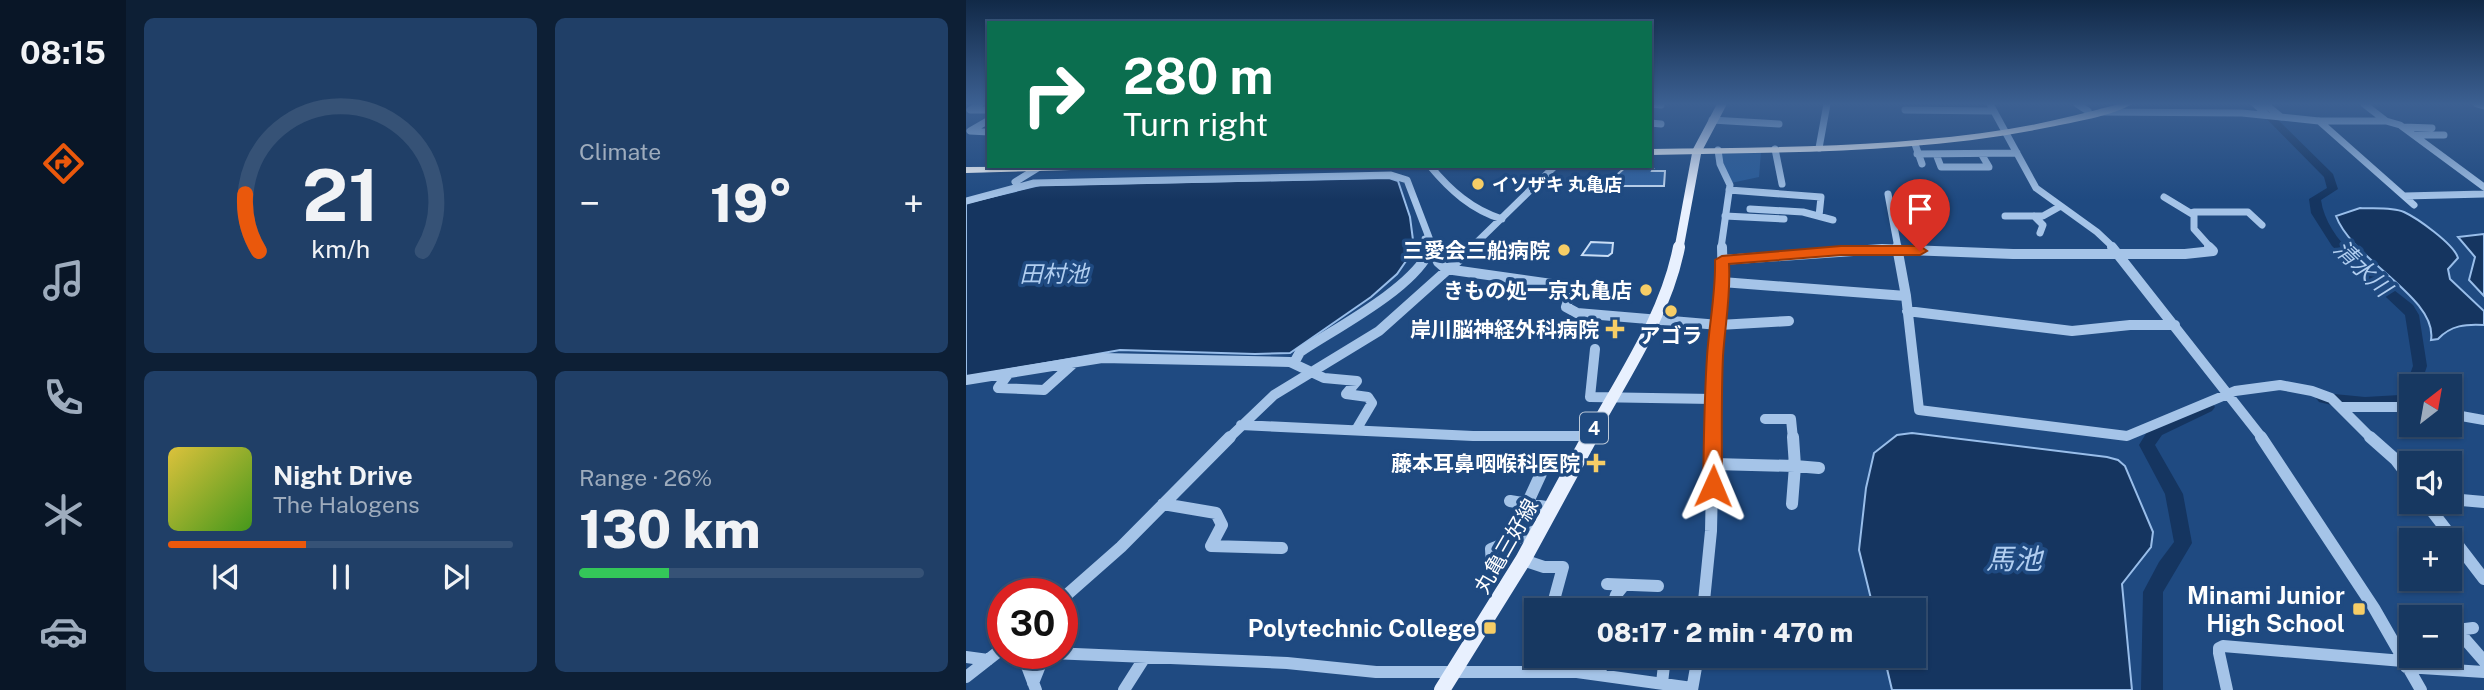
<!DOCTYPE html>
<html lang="en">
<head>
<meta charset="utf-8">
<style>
	body { margin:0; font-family:"Public Sans","Noto Sans JP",sans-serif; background:#203f67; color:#f1f3f6; height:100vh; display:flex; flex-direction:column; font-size:26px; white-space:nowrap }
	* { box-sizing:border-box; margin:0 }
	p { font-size:23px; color:#9eacbd }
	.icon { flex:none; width:38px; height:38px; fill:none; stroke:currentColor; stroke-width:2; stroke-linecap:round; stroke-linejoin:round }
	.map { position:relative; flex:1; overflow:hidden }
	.details { display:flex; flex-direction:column; gap:18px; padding:18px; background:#0d1f35; width:840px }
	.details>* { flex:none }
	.top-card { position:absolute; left:21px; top:21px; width:665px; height:147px; border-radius:0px; box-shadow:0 2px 5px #0004,0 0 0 2px #365276; background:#0b6e4f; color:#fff; overflow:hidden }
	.needle { width:46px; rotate:31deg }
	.controls { position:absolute; left:1433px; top:374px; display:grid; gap:14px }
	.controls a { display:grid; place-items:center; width:63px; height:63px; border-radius:0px; background:#173861; box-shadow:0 2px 5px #0004,0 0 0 2px #365276; font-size:35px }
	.speed { position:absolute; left:21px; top:578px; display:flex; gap:14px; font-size:35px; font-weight:700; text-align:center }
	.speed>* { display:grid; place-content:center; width:91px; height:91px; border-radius:50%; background:#173861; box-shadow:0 2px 5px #0004,0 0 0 2px #365276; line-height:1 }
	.speed .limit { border:10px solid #d22; background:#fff; color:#111 }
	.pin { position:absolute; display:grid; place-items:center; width:60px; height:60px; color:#fff; margin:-72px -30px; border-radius:50% 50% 50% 0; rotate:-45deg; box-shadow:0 0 7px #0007 }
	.pin .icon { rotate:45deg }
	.me { position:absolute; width:77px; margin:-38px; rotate:1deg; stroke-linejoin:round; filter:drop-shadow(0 0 5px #0008) }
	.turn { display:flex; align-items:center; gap:24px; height:147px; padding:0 21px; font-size:32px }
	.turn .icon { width:91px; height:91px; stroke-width:2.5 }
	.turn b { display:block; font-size:49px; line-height:60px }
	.big { font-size:52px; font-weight:800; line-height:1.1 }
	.details .tile { flex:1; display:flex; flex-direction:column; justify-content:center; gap:10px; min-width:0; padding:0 24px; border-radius:10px; background:#203f67 }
	.details .dial { align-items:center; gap:0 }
	.dial svg { height:182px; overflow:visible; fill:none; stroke:#365276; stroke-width:7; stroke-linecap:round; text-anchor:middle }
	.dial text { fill:#f1f3f6; stroke:none }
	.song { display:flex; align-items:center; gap:21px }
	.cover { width:84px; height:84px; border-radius:10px; background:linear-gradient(135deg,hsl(50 70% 55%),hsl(100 70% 35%)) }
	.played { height:7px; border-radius:4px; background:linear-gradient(90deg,#ea580c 40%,#365276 40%) }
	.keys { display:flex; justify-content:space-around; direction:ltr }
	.heat { display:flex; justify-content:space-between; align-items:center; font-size:38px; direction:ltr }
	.charge { height:10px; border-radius:5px; background:linear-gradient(90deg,#34c759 26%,#365276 0) }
	.details .tiles { flex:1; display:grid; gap:18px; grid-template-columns:repeat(2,1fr) }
	.trip { position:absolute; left:558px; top:598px; width:402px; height:70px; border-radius:0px; background:#173861; box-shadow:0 2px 5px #0004,0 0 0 2px #365276; font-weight:800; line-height:70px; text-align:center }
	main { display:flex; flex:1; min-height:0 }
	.tab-bar { display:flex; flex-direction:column; width:126px; justify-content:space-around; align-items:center; background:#091627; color:#9eacbd }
	.tab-bar .icon { width:49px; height:49px }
	.tab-bar .active { color:#ea580c }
	.tab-bar b { font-size:32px; color:#f1f3f6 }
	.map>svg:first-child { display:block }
</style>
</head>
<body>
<main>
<nav class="tab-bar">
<b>08:15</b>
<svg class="icon active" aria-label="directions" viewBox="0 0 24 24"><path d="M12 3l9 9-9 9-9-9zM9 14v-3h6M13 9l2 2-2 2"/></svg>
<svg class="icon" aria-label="music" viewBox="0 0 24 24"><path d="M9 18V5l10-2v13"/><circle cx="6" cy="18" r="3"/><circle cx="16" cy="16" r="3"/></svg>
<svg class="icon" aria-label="phone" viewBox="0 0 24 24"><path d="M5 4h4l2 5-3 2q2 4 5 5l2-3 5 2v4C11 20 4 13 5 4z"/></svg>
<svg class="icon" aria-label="climate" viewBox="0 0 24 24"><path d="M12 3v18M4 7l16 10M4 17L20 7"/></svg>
<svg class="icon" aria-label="car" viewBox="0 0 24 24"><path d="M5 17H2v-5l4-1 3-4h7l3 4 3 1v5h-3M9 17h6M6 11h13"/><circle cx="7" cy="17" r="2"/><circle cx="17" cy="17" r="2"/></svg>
</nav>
<section class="details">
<div class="tiles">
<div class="tile dial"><svg viewBox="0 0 100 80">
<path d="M14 69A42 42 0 1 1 86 69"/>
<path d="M14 69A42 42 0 0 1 8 44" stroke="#ea580c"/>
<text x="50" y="56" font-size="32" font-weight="700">21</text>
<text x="50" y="72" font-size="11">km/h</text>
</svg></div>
<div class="tile"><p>Climate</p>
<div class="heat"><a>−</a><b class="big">19°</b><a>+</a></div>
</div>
<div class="tile">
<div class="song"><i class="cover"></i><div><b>Night Drive</b><p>The Halogens</p></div></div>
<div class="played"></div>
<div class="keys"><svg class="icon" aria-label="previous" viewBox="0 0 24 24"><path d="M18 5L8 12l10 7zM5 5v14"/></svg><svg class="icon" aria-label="pause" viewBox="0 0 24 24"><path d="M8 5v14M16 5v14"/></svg><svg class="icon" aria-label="next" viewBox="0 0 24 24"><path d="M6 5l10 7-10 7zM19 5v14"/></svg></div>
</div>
<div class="tile"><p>Range · 26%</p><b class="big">130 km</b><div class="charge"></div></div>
</div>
</section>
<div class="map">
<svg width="1518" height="690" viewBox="0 0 1518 690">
	<rect width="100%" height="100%" fill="#1f4a81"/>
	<!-- green -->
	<path fill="#295c99" d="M795,152L793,177L765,183L756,165L755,153Z"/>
	<!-- water -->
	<path fill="#153560" stroke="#99beea" stroke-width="2" d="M423,178L432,181L444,217L447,240L440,261L431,274L405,297L324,353L289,354L154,350L0,377V203L74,185Z
		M1394,208C1407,209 1426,207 1438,212C1451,218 1488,244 1492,258L1482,269L1484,279L1518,311V325C1500,324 1485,325 1472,339L1465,340C1472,298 1386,260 1370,216Z
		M1518,234V296L1503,280L1509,257L1492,237Z
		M946,433L1141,457L1152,460L1159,466L1187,532L1185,547L1156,584L1166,690H926L918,656H948V611H908L893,550L900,488L908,453L931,435Z"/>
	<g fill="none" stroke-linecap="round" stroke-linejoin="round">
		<!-- river -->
		<path fill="#153560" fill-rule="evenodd" d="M1291,105H1297L1367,174L1372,189L1355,200C1361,244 1415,279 1447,305L1453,315L1461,366L1454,387H1446L1444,404C1417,411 1380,409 1353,402L1350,398L1353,394L1358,393L1399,397L1434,395L1439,388L1447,366L1439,315L1366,246L1345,213L1343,199L1361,188L1358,177L1291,109Z
			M1241,402L1246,403L1249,407L1246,411L1196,435L1189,445L1217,494L1226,543L1197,592V690H1175L1177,592L1193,562L1208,542L1199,494L1173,445L1184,427Z"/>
	</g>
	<!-- building -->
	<path fill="#2f619f" stroke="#c9def6" stroke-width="2" d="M661,166H682L681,169H687L686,171H699L698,186H638Z
		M625,242L647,243L646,253L642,256L616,255Z"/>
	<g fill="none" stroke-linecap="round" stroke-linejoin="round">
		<!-- minor-far2 -->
		<path stroke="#a5c4e8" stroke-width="7" d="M14,104L4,110H23
			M684,104L695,105
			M1024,104L1070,188L1131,232L1148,248
			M1111,104L1122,111
			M1289,104L1301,115
			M1299,104L1315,117
			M1511,104L1518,106
			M939,110L1027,111
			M1136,112L1276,113L1353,121H1420L1398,104
			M23,120L4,131L23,132
			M746,120L813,124
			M1353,121L1448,205
			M1420,121L1434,125L1518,187
			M684,123L695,124
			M1437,127L1466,128
			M1448,135H1478
			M949,144L956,164
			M853,148L861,104
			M809,149L816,184
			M752,150L754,164L764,185L755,248
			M951,154L1051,153
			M970,154L975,167H1023L1016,155
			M464,166C484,190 506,210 536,219
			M49,182L75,166
			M763,190L855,197L853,216
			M922,194L932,248
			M1439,196L1518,194
			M1198,197L1226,214
			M0,201L68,183L425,175L441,180L467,248
			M784,209L837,212L867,220
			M759,216L818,219
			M1039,216H1077L1093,207
			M1068,216L1077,225L1074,233
			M459,239L461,248
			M505,248L589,166
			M1245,248L1228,229V212H1282L1296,225"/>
		<!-- minor-far1 -->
		<path stroke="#a5c4e8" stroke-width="10" d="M466,247L472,262L480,269L607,287L600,307L611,313L753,325L823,321
			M931,247L940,296L953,410L1161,436L1269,391L1314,385L1346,391L1365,398L1406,439
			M1146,247L1297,439
			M756,260L916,249L1047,254H1219L1247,251L1243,247
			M756,282L940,296
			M941,311L1106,331L1164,325H1209
			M629,349L624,397L747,399
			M328,363L334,352C370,328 442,291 462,254L461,247
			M43,373L32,388L78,390L108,363
			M0,380L136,358L324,362L358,378L391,381L380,394L402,397L406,403L390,430
			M1377,407H1446
			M1484,414L1518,420
			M799,419H825L827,439
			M275,425L507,436H623
			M262,439L308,395L413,331L507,247
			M747,439L749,354L757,289L756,247"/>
		<!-- minor -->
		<path stroke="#a5c4e8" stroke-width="12" d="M1295,437L1408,608L1455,690
			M1404,437L1430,460L1446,481
			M748,464L829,466L827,437
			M1484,499L1518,502
			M544,501L586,508
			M1459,502L1518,579
			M197,504L250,513L256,525L245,546L316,548
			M561,504L578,467
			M826,504L829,466L853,468
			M557,560L578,567H597L585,611
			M526,565L525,549L574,529
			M641,584L692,586
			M96,599L155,547L264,437
			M645,611L650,595L658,585
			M737,611L745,531L747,437
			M1507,628L1491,630L1518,661
			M56,653L70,690
			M85,653L321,663L410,672H611L726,688
			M0,657L22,660
			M1440,667L1518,672
			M634,674L637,656
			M0,677L37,648
			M67,683L79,653
			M696,683L699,656
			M158,690L179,657
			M726,690L732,656
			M1261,690L1253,653V648L1257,646L1437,661"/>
		<!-- major-far2 -->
		<path stroke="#e8f0fe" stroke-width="9" d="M713,248L731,151L756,104"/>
		<!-- major-far1 -->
		<path stroke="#e8f0fe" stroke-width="12" d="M623,439C656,378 700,315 713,247"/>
		<!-- major -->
		<path stroke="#e8f0fe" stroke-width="16" d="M476,690L557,560L624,437"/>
		<!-- highway -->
		<path fill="#fff" fill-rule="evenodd" d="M1153,104H1166C1149,115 1105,123 1084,127C952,154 818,152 684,155V149C804,147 925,148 1043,129C1080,123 1116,114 1153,104Z
			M147,166L142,169L0,173V167Z"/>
	</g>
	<!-- sky -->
	<linearGradient id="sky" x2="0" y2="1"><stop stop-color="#112947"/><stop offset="0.52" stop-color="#3c6092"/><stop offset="1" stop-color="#3c6092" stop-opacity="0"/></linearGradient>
	<rect width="1518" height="200" fill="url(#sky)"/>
	<!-- route -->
	<path fill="#ea580c" stroke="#983908" stroke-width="2" d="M875,246H954L961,251L954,255H875L763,264C765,295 759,325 757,356C755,399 756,443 756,486L754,491L747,494L740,491L737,486C738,443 738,400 741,357C743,324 750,293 749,260L756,256Z"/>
	<!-- markers -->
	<g fill="#f6cd66" stroke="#1f4a81" stroke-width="2.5">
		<circle cx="512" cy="184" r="7"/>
		<circle cx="598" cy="250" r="7"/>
		<circle cx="680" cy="290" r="7"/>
		<circle cx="705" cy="311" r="7"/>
		<path d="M645.5 318.5h7v7h7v7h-7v7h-7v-7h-7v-7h7z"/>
		<path d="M626.5 452.5h7v7h7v7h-7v7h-7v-7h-7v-7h7z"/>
		<rect x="1386" y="602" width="14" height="14" rx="3.5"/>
		<rect x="517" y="621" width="14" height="14" rx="3.5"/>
	</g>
	<g text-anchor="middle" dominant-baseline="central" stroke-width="7" stroke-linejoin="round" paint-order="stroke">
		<!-- far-poi labels -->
		<g font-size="18" font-weight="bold" fill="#fff" stroke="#1f4a81" text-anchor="start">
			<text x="526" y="184">イソザキ 丸亀店</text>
		</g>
		<!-- shield labels -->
		<rect fill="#1f4a81" stroke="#bcc9d9" stroke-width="2" x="614" y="412.5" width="28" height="31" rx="5"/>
		<g font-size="19" font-weight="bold" fill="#fff">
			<text x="628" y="428">4</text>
		</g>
		<!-- poi labels -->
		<g font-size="21" font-weight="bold" fill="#fff" stroke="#1f4a81" text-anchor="end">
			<text x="584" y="250">三愛会三船病院</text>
			<text x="666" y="290">きもの処一京丸亀店</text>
			<text x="633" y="329">岸川脳神経外科病院</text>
			<text x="705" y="335" text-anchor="middle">アゴラ</text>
			<text x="614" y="463">藤本耳鼻咽喉科医院</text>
		</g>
		<!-- street labels -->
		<g font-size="21" fill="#fff" stroke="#1f4a81">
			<text transform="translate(540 546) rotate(-60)">丸亀三好線</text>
		</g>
		<!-- water labels -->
		<g font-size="23" font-style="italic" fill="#b1cef0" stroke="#1f4a81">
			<text transform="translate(1397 268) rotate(44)">清水川</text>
			<text x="88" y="273">田村池</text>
		</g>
		<!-- near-poi labels -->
		<g font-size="24" font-weight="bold" fill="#fff" stroke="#1f4a81" text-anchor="end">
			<text x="1379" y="595">Minami Junior<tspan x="1379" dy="28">High School</tspan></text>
			<text x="510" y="628">Polytechnic College</text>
		</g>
		<!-- near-water labels -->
		<g font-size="28" font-style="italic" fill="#b1cef0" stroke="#1f4a81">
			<text x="1048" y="558">馬池</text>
		</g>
	</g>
</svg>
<div class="controls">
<a><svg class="needle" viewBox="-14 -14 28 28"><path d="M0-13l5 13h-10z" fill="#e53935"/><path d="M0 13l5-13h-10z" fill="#9eacbd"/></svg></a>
<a><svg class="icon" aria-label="sound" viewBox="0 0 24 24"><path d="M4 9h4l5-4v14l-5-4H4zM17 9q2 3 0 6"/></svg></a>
<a>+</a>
<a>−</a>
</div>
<div class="speed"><div class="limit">30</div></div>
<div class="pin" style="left:954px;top:251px;background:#d93025"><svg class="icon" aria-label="arrive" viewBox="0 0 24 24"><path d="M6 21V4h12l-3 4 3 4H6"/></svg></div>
<svg class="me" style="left:747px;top:486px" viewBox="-20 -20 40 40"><path d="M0-17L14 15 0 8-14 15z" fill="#ea580c" stroke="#fff" stroke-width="4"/></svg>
<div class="trip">08:17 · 2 min · 470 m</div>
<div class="top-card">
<div class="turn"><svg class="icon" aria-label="right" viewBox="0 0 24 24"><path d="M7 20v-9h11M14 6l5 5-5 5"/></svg><div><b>280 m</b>Turn right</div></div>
</div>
</div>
</main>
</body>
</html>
